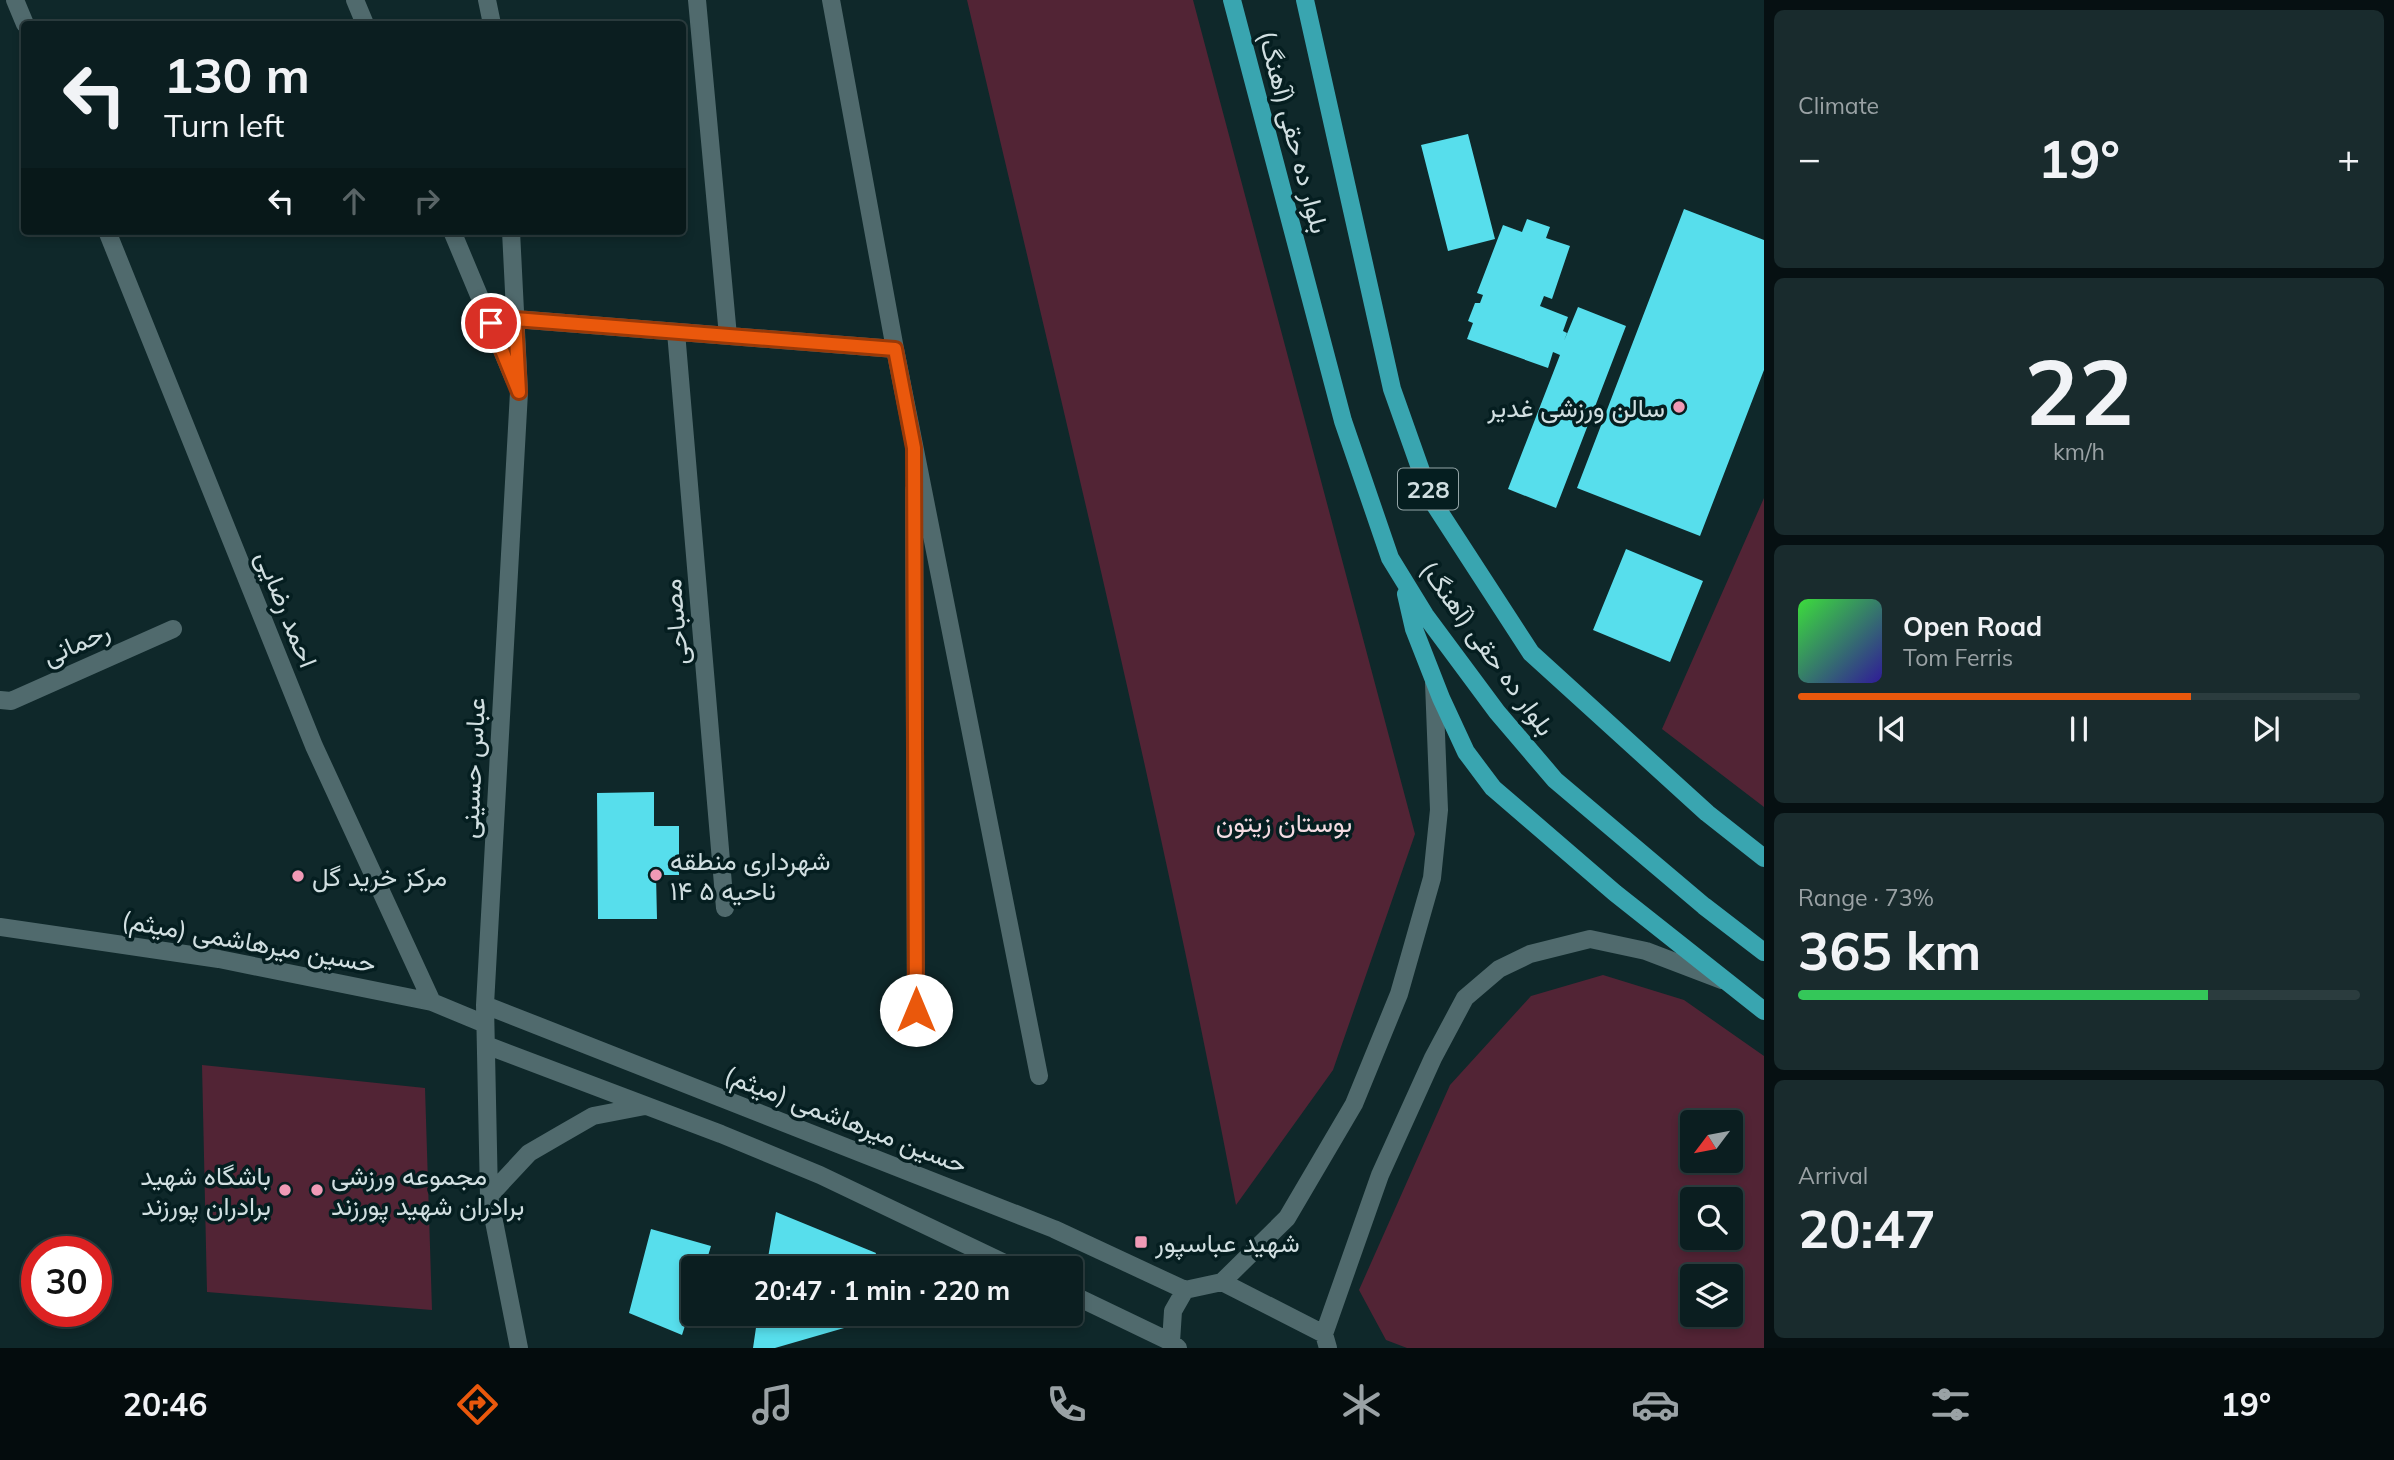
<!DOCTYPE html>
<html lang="en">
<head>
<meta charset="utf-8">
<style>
	body { margin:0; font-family:Mulish,Vazirmatn,sans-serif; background:#192b2d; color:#f1f3f6; height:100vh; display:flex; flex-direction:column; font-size:26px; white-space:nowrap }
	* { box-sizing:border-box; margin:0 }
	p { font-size:23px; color:#9aa2a5 }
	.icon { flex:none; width:38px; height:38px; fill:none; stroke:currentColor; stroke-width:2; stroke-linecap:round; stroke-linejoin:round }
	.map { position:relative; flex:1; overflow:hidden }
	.drawer { display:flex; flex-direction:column; gap:10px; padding:10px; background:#061012; width:630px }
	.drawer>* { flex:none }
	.banner { position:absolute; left:21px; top:21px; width:665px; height:214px; border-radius:7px; box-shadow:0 4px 10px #0003,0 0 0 2px #2b3c3e; background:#0b1e20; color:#f1f3f6; overflow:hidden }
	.needle { width:46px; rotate:238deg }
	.fabs { position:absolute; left:1680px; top:1110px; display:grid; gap:14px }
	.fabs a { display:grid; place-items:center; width:63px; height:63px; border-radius:7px; background:#0b1e20; box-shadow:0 4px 10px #0003,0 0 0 2px #2b3c3e; font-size:35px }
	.speed { position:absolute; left:21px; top:1236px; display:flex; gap:14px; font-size:35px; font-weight:700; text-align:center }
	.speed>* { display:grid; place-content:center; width:91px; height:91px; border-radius:50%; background:#0b1e20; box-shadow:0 4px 10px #0003,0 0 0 2px #2b3c3e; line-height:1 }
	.speed .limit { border:10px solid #d22; background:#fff; color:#111 }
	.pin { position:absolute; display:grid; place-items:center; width:60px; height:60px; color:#fff; margin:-30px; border:4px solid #fff; border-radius:50%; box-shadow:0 2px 7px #0007 }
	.me { position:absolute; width:77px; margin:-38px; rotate:0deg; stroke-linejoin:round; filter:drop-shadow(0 0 5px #0008) }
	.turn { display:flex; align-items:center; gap:24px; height:147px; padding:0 28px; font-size:32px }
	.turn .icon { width:91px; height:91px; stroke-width:2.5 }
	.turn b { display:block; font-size:49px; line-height:60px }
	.lanes { display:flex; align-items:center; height:66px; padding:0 28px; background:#0003; justify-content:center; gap:35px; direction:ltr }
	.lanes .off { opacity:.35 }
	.big { font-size:52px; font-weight:700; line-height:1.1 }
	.drawer .widget { flex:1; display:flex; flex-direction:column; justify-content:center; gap:10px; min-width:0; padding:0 24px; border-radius:10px; background:#192b2d }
	.drawer .dial { align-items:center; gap:0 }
	.dial b { font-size:91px; line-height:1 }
	.song { display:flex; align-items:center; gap:21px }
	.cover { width:84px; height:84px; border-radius:10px; background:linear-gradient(135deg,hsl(120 70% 55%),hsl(250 70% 35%)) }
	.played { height:7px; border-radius:4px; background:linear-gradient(90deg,#ea580c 70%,#2b3c3e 70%) }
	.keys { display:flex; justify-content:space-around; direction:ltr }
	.heat { display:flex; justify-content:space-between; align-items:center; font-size:38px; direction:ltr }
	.charge { height:10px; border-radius:5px; background:linear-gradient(90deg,#34c759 73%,#2b3c3e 0) }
	.trip { position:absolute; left:681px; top:1256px; width:402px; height:70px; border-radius:7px; background:#0b1e20; box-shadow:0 4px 10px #0003,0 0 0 2px #2b3c3e; font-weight:700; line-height:70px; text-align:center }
	.menu { display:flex; height:112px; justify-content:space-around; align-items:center; background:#040c0d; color:#9aa2a5 }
	.menu .icon { width:49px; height:49px }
	.menu .current { color:#ea580c }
	.menu b { font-size:32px; color:#f1f3f6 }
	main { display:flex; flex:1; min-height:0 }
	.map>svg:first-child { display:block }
</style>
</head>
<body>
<main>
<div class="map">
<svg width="1764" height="1348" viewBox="0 0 1764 1348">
	<rect width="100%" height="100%" fill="#0f282a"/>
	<!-- green -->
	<path fill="#522435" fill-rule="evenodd" d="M967,0H1193L1415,834L1333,1070L1236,1205C1159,801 1061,401 967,0Z
		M1764,498V807L1662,729Z
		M1603,975L1684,1000L1764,1056V1348H1407L1386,1340L1359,1290L1450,1085L1531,996ZM1692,1122H1731V1160H1692ZM1692,1199H1731V1237H1692ZM1692,1276H1731V1314H1692Z
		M202,1065L425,1088L432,1310L207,1292Z"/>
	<!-- building -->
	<path fill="#57deec" d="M1468,134L1495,239L1448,251L1421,145Z
		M1684,209L1764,240V370L1700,536L1577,488Z
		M1527,219L1550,227L1546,238L1570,246L1552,299L1544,296L1540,306L1568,317L1563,331L1567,333L1564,341L1578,307L1626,326L1556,508L1508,489L1560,355L1553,352L1548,368L1467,339L1473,323L1468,321L1475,303H1480L1483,295L1477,293L1503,225L1522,232Z
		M1626,549L1703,581L1670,662L1593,630Z
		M654,792V826H679V875H656L657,919H598L597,793Z
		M776,1212L876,1253L871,1269H766Z
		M651,1229L711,1246L704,1269H693V1301L682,1335L629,1313Z
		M758,1314H855L851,1326L775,1348H753Z"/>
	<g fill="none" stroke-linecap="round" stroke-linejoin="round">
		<!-- minor -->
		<path stroke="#506a6d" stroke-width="18" d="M15,0L25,24
			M355,0L365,24
			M487,0L492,24
			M697,0L728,336
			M831,0L895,349
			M107,231L314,746L432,1002
			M452,231L514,379
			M511,231L519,392L485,1005L489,1196L519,1348
			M515,319L895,349L1039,1076
			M676,332L725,908
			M914,490L916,1010
			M0,700L11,701L173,629
			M0,927L219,959L432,1002L485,1024
			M485,1005L1054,1229L1185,1290
			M486,1045L721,1134L820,1175L1017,1269
			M489,1196L529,1153L560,1135L593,1116L645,1106
			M1222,1282L1287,1218L1354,1104L1399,994L1432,878L1439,810L1434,683
			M1071,1294L1171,1342
			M1324,1334L1380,1175L1433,1058L1465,998L1499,969L1530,954L1590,939L1646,951L1722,980
			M1178,1348L1171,1342L1173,1311L1185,1290L1222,1282L1324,1334L1328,1348"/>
		<!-- primary -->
		<path stroke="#39a5b0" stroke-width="18" d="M1232,0L1343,421L1390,558L1425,615L1497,712L1555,780L1704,906L1764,952
			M1305,0L1392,389L1431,499L1531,653L1707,813L1764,858
			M1406,594L1414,629L1441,698L1466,752L1493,788L1615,893L1764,1011"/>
	</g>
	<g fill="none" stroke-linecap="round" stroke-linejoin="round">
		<defs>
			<path id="route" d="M491,323L519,392L515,319L895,349L914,448L916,1010"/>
		</defs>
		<!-- route casing -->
		<use href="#route" stroke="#983908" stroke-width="18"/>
		<!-- route -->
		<use href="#route" stroke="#ea580c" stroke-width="12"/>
	</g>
	<!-- markers -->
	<g fill="#f09ab6" stroke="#051e20" stroke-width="2.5">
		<circle cx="1679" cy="407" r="7"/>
		<circle cx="656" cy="875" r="7"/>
		<circle cx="298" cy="876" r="7"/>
		<circle cx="285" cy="1190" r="7"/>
		<circle cx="317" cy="1190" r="7"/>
		<rect x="1134" y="1235" width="14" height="14" rx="3.5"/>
	</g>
	<g text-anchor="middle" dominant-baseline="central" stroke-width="7" stroke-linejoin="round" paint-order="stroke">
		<!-- shield labels -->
		<rect fill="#051e20" stroke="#94a5a7" stroke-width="2" x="1398" y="468.5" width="60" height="41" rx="5"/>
		<g font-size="24" font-weight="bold" fill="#d1dfe1">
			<text x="1428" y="489">228</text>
		</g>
		<!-- street labels -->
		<g font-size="26" fill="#d1dfe1" stroke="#051e20">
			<text transform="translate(1294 132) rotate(75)">بلوار ده حقی (آهنگ)</text>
			<text transform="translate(287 609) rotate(68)">احمد رضایی</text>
			<text transform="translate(675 622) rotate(-95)">مصباحی</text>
			<text transform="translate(76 643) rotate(-24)">رحمانی</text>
			<text transform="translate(1488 648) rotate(54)">بلوار ده حقی (آهنگ)</text>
			<text transform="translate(472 768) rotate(-87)">عباس حسینی</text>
			<text transform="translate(249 941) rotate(10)">حسین میرهاشمی (میثم)</text>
			<text transform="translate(846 1119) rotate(21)">حسین میرهاشمی (میثم)</text>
		</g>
		<!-- poi labels -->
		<g font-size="26" fill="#d1dfe1" stroke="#051e20" text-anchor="start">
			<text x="1665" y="407" text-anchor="end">سالن ورزشی غدیر</text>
			<text x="670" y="860">شهرداری منطقه<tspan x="670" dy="30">۱۴ ناحیه ۵</tspan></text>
			<text x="312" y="876">مرکز خرید گل</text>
			<text x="271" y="1175" text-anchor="end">باشگاه شهید<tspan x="271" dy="30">برادران پورزند</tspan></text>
			<text x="331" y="1175">مجموعه ورزشی<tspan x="331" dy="30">برادران شهید پورزند</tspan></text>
			<text x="1155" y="1242">شهید عباسپور</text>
		</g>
		<!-- park labels -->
		<g font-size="26" fill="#f4dbe2" stroke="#051e20">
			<text x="1284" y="822">بوستان زیتون</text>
		</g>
	</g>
</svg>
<div class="fabs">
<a><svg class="needle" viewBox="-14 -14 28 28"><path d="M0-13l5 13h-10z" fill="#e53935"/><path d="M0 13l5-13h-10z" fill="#9aa2a5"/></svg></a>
<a><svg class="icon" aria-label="search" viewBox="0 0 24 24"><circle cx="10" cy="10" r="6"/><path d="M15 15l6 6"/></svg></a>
<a><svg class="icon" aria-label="layers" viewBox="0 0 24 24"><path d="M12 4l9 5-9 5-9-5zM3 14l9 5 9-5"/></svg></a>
</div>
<div class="speed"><div class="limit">30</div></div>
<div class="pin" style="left:491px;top:323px;background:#d93025"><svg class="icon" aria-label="arrive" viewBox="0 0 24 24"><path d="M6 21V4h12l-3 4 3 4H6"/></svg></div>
<svg class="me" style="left:916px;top:1010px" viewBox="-20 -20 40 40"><circle r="19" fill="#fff"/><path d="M0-13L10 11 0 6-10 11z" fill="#ea580c"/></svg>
<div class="trip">20:47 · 1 min · 220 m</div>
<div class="banner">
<div class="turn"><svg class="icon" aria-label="left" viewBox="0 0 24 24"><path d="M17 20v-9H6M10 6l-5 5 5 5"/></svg><div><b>130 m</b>Turn left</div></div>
<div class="lanes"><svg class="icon" aria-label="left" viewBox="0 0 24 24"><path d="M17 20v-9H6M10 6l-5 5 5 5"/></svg><svg class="icon off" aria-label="ahead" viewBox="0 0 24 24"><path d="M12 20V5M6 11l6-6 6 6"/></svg><svg class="icon off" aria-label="right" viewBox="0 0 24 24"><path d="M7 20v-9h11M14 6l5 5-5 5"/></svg></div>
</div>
</div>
<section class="drawer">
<div class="widget"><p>Climate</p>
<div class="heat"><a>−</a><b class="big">19°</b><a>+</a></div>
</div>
<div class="widget dial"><b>22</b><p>km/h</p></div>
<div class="widget">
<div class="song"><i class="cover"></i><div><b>Open Road</b><p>Tom Ferris</p></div></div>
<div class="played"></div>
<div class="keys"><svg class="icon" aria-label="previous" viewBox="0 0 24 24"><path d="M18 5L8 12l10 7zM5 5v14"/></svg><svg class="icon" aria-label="pause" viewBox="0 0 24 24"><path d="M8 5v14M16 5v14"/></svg><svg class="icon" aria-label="next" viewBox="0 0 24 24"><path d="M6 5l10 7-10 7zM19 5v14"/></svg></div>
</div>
<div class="widget"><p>Range · 73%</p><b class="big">365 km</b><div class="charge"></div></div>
<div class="widget"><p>Arrival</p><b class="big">20:47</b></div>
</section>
</main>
<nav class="menu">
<b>20:46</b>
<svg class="icon current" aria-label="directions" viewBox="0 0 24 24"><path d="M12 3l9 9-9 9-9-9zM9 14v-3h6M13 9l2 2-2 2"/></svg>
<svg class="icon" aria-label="music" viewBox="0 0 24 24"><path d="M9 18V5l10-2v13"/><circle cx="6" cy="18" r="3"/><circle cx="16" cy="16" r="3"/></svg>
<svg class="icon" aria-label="phone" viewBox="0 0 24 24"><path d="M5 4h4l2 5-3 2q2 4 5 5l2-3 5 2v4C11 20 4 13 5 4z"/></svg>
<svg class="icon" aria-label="climate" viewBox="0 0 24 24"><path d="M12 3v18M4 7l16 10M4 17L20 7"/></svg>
<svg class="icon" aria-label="car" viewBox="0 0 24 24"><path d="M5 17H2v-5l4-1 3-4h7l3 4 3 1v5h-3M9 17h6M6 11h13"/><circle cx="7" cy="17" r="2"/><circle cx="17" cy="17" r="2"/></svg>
<svg class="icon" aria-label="filters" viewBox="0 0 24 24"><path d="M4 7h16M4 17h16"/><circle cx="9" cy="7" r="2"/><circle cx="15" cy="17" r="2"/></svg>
<b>19°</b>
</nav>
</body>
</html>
